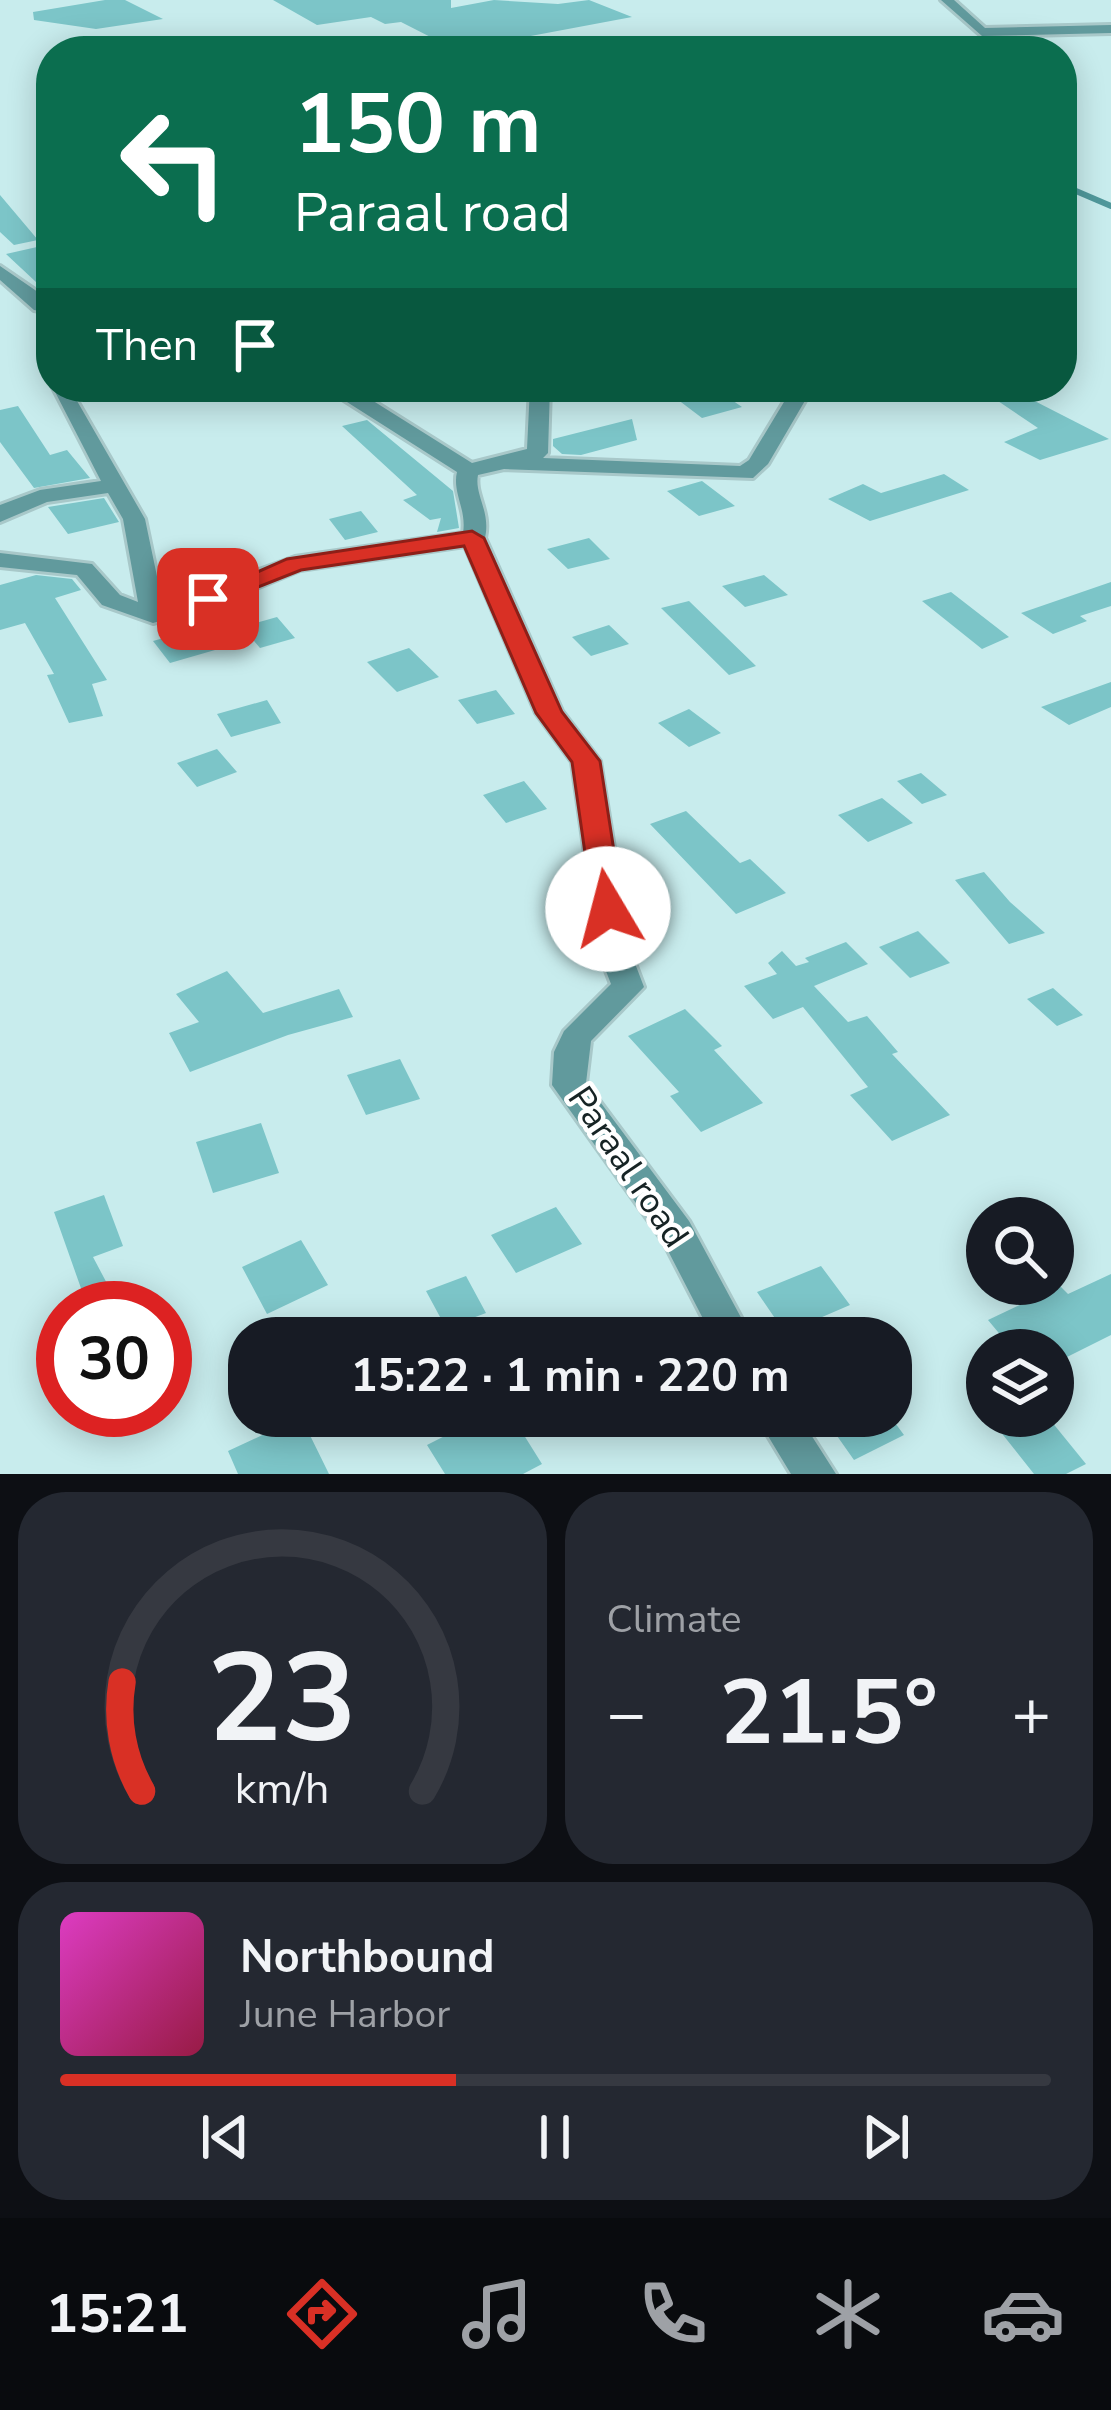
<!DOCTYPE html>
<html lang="en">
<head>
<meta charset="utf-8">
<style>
	body { margin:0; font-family:"Nunito Sans",sans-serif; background:#242831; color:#f1f3f6; height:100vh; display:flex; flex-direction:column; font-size:45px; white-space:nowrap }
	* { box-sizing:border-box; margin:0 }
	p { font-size:39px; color:#9ea1a6 }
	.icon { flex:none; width:66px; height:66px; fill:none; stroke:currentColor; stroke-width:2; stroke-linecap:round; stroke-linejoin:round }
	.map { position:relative; height:1474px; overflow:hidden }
	.side { display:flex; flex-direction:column; gap:18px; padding:18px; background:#0d0f14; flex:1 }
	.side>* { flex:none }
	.top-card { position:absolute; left:36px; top:36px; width:1041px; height:366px; border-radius:48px; box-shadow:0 6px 30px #0003; background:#0b6e4f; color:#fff; overflow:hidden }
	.tools { position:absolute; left:966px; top:1197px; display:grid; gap:24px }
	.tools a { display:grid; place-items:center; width:108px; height:108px; border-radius:50%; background:#171b24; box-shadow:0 6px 30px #0003; font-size:60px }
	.speed { position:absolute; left:36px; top:1281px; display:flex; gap:24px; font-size:60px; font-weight:700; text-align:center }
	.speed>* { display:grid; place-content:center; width:156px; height:156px; border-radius:50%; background:#171b24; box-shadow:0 6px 30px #0003; line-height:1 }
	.speed .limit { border:18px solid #d22; background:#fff; color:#111 }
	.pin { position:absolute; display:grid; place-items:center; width:102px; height:102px; color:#fff; margin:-51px; border-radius:24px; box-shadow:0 6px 18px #0006 }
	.me { position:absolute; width:132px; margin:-66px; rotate:352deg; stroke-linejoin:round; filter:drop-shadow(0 0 9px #0008) }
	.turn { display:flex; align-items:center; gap:42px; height:252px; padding:0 60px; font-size:54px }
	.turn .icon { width:156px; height:156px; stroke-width:2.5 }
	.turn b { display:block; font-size:84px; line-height:102px }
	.then { display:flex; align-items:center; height:114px; padding:0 60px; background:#0003; gap:24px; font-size:45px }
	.big { font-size:90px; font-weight:700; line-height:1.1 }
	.side .tile { flex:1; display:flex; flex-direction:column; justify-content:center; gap:18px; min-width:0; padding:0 42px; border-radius:48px; background:#242831 }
	.side .dial { align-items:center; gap:0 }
	.dial svg { height:312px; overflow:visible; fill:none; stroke:#363941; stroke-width:7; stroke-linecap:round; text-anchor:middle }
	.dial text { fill:#f1f3f6; stroke:none }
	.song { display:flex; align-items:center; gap:36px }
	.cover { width:144px; height:144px; border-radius:18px; background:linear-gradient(135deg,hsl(310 70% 55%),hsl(340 70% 35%)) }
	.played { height:12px; border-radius:6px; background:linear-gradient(90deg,#d93025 40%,#363941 40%) }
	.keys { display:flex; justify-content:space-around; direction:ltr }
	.heat { display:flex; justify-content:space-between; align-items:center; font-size:66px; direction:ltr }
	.side .tiles { flex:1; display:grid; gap:18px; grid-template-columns:1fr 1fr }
	.tile:last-child { grid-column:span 2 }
	.trip { position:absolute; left:228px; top:1317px; width:684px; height:120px; border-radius:48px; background:#171b24; box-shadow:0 6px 30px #0003; font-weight:700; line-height:120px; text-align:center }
	.dock { display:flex; height:192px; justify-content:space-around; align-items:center; background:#090b0e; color:#9ea1a6 }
	.dock .icon { width:84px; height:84px }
	.dock .current { color:#d93025 }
	.dock b { font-size:54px; color:#f1f3f6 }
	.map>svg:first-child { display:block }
</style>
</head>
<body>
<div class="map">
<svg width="1111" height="1474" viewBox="0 0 1111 1474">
	<rect width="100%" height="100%" fill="#c8eced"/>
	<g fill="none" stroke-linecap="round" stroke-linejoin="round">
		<!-- stream -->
		<path stroke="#50989b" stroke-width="6" d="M1062,185L1111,206"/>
	</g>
	<!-- building -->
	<path fill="#7cc5c8" d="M105,0H125L163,19L96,29L34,20L33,12Z
		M273,0H451V8L494,0L558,4L589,0L632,17L456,50L401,22L385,24L371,17L317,25Z
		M0,195L38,240L14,245L0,232Z
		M37,247L51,259V296L6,254Z
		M713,387L742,407L702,418L673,396Z
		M1002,387H1007L1109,439L1040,460L1004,442L1038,428L995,399Z
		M18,406L50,455L67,450L90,478L34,488L0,442V410Z
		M632,419L637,440L581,455L562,454L553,446V439Z
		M367,420L453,491L459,528L437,532L441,518L430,520L403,500L417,495L342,426Z
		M944,474L969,490L870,521L828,499L863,484L881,493Z
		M702,481L735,506L699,516L667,491Z
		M104,498L119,522L68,534L48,507Z
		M361,511L378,532L345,540L329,519Z
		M589,538L610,559L568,569L547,549Z
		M36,575L72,579L81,590L55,598L107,680L92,684L103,716L69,723L47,675L54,674L25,623L0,630V585Z
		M764,575L788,595L745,607L722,586Z
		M1111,582V606L1080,616L1087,621L1053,634L1021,613Z
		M951,592L1009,637L982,649L922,601Z
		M689,601L756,666L729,675L661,608Z
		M277,617L295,638L260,648L242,627Z
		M609,625L629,644L591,656L572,637Z
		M199,628L215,650L170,663L153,641Z
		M409,648L439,677L397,692L367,662Z
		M1111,682V707L1069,725L1041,707Z
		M496,690L515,714L477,724L458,700Z
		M267,700L281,723L231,737L217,714Z
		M689,709L721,733L689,747L658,723Z
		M217,749L237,772L197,787L177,763Z
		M921,773L947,795L922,804L897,781Z
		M524,781L547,809L506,823L483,795Z
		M882,798L913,823L868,842L838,815Z
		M686,811L740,863L750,859L786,893L736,914L650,824Z
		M984,872L1010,902L1045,933L1009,944L955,880Z
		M918,931L950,963L910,978L879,947Z
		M846,942L868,964L814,986L848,1022L867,1016L898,1052L892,1054L950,1115L892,1141L850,1095L868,1087L803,1007L773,1019L744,986L777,974L768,963L782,951L796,966L809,962L805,958Z
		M227,971L263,1013L339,989L353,1017L288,1035L190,1072L169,1033L199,1022L176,994Z
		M1053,988L1083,1015L1057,1026L1027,999Z
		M685,1009L722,1046L714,1050L763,1103L701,1132L670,1096L679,1092L628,1036Z
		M400,1059L420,1099L366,1115L347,1075Z
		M261,1123L279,1173L213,1193L196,1142Z
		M104,1195L123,1246L93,1257L120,1308H88L54,1212Z
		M556,1207L582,1244L516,1273L491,1235Z
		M301,1240L328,1285L267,1314L242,1267Z
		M821,1266L850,1305L785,1333L757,1292Z
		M1111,1274V1335L1053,1364V1350H1013L988,1320L1060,1286L1068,1294Z
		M466,1276L486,1313L446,1328L426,1291Z
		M484,1416H512L542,1464L523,1474H445L427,1445Z
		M823,1416H890L904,1435L854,1460Z
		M988,1416H1047L1086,1464L1066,1474H1034Z
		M301,1417L329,1474H238L228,1451Z"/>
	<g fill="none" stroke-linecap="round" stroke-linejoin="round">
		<defs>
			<path id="minor" d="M941,0H954L985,28L1111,25V33L982,36Z
				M0,266L51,301V313L34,310L0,280Z
				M51,384L69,387L145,519L163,605L295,557L463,533C467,510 452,492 457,472L336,395V387H351L472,463L527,449L530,387H550L548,453L543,458L740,466L749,460L793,387H813L768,464L753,478L504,469L478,475C474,495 491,511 485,538L562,711L600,761L631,953L644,987L591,1041L586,1083L689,1221L752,1338H713L663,1241L552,1085L554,1052L564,1031L611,984L599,953L572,762L536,713L465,546L300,570L218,604L153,623L102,605L77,575L0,567V553L92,564L120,595L138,602L123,519L108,493L47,502L0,522V505L40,490L101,481Z
				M756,1416H799L836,1474H791Z"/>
		</defs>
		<!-- minor casing -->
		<use href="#minor" stroke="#a8c8c9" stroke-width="6"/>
		<!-- minor -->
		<use href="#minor" fill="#619a9d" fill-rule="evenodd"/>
	</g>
	<!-- route -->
	<path fill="#d93025" stroke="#8d1f18" stroke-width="3" d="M472,531L484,538L562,712L600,761L623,909L619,916L608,919L593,909L572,762L536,713L464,546L301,570L208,607L196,599L287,559Z"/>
	<g text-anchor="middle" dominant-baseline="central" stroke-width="9" stroke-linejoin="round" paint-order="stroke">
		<!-- street labels -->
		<g font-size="36" fill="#162324" stroke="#fff">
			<text transform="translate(628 1167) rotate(56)">Paraal road</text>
		</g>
	</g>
</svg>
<div class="tools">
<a><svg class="icon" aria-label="search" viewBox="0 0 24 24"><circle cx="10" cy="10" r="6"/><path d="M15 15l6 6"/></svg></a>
<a><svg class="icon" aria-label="layers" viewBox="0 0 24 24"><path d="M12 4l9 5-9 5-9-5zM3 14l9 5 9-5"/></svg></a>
</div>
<div class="speed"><div class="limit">30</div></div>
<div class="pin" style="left:208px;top:599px;background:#d93025"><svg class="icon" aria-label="arrive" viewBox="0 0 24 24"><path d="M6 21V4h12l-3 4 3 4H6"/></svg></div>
<svg class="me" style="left:608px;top:909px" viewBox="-20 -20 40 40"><circle r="19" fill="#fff"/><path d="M0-13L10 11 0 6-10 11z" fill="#d93025"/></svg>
<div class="trip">15:22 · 1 min · 220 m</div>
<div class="top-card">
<div class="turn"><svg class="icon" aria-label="left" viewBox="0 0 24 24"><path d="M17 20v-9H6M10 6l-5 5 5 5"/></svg><div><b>150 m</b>Paraal road</div></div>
<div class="then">Then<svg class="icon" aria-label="arrive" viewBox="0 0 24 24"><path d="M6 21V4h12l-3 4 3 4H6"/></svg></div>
</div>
</div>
<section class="side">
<div class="tiles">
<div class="tile dial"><svg viewBox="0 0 100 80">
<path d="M14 69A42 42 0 1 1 86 69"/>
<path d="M14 69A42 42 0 0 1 9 41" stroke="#d93025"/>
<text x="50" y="56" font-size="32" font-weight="700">23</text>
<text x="50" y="72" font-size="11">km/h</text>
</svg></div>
<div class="tile"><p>Climate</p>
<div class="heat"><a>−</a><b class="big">21.5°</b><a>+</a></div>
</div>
<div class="tile">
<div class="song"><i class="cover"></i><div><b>Northbound</b><p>June Harbor</p></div></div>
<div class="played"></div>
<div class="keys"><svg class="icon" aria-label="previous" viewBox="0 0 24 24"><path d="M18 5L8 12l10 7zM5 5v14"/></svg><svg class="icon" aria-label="pause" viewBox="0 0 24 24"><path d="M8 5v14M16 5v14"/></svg><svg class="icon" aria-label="next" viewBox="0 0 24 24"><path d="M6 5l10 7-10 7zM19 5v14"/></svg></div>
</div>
</div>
</section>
<nav class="dock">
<b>15:21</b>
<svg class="icon current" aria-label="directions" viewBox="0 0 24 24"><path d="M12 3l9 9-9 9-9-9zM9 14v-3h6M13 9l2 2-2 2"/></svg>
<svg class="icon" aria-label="music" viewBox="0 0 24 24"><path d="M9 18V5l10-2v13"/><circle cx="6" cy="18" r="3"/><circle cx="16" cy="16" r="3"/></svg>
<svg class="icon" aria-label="phone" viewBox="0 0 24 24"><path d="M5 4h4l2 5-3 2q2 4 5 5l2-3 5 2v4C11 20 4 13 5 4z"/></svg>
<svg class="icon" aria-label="climate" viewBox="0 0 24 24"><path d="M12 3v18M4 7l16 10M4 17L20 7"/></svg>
<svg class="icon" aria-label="car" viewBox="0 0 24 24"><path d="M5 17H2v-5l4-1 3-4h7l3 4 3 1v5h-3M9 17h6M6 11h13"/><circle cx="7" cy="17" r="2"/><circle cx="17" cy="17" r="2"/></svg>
</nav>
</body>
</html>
